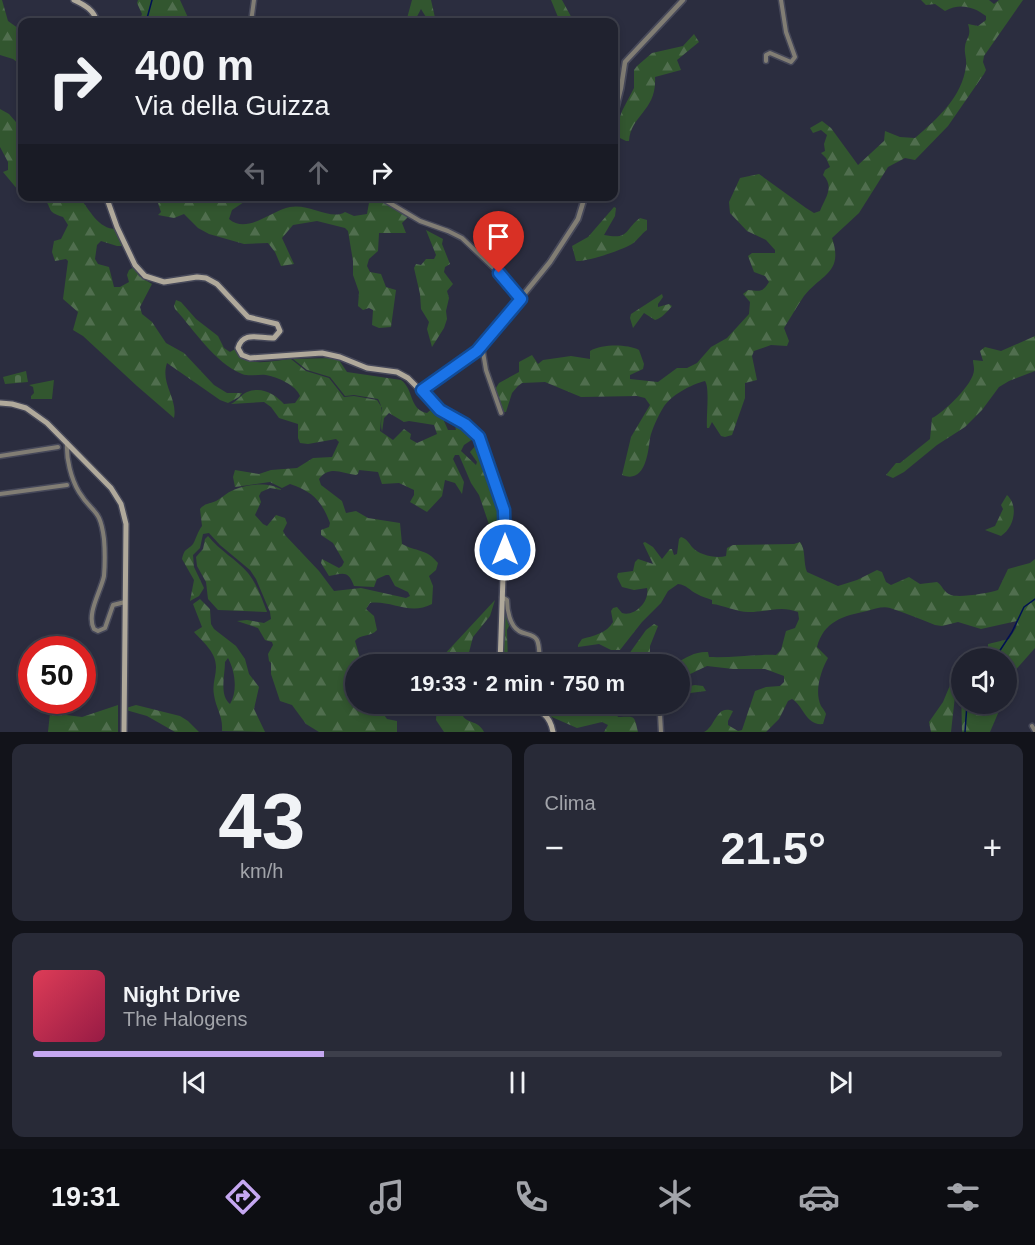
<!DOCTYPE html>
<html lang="it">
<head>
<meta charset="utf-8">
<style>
	body { margin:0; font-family:Helvetica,sans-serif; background:#282a37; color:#f1f3f6; height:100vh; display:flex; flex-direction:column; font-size:22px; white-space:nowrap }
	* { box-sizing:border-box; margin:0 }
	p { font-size:20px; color:#a2a4aa }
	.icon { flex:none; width:33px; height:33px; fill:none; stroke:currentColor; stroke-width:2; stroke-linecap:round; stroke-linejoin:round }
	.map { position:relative; height:732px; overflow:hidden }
	.sheet { display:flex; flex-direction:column; gap:12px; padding:12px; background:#12131a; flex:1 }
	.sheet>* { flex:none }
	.top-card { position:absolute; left:18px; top:18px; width:600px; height:183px; border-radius:12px; box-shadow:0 3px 9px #0003,0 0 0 2px #3d3f4b; background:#20222f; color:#f1f3f6; overflow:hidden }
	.fabs { position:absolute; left:951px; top:648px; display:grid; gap:12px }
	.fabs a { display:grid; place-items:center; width:66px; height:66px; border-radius:50%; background:#20222f; box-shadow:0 3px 9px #0003,0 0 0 2px #3d3f4b; font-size:30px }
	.speed { position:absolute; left:18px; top:636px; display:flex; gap:12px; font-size:30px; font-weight:700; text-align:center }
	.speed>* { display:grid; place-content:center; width:78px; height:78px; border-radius:50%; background:#20222f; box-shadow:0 3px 9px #0003,0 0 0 2px #3d3f4b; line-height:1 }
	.speed .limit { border:9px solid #d22; background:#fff; color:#111 }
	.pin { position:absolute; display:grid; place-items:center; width:51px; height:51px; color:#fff; margin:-62px -26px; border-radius:50% 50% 50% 0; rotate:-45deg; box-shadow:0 0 6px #0007 }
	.pin .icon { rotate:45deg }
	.me { position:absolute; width:66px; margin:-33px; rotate:0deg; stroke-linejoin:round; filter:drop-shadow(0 0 4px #0008) }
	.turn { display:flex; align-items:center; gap:21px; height:126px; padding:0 18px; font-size:27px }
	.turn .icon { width:78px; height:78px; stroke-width:2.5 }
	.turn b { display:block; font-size:42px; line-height:51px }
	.lanes { display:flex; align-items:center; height:57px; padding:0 18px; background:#0003; justify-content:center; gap:30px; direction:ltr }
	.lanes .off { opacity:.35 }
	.big { font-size:45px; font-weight:800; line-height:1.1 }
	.sheet .tile { flex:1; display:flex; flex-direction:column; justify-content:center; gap:9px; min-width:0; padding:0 21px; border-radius:12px; background:#282a37 }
	.sheet .dial { align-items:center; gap:0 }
	.dial b { font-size:78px; line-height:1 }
	.song { display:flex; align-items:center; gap:18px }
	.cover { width:72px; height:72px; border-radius:9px; background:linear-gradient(135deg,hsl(350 70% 55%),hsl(340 70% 35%)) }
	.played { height:6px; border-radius:3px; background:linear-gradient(90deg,#c5a7f1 30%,#3d3f4b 30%) }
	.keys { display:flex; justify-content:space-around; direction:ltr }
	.heat { display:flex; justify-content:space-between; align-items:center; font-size:33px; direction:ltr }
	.sheet .tiles { flex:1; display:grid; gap:12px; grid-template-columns:1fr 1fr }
	.tile:last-child { grid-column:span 2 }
	.trip { position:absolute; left:345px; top:654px; width:345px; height:60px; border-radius:30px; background:#20222f; box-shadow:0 3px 9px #0003,0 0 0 2px #3d3f4b; font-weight:800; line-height:60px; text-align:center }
	.tabs { display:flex; height:96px; justify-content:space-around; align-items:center; background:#0d0e13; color:#a2a4aa }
	.tabs .icon { width:42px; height:42px }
	.tabs .current { color:#c5a7f1 }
	.tabs b { font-size:27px; color:#f1f3f6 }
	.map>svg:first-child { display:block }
</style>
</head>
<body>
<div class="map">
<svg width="1035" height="732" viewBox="0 0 1035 732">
	<defs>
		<pattern id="forest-firs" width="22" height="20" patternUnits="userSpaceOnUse" patternTransform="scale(1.5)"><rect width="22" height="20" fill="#32562f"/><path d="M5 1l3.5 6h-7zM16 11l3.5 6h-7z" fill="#506e4e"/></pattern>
		<pattern id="cemetery-stones" width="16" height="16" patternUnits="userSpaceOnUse" patternTransform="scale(1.5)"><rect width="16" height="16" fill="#32562f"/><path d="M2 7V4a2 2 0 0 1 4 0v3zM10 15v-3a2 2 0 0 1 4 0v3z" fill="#506e4e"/></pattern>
	</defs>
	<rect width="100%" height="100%" fill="#2b2d3f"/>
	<!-- grass -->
	<path fill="#32562f" d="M54,380L52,399H31V396L34,393L33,387L29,385Z"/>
	<!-- forest -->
	<path fill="url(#forest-firs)" fill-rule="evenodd" d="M0,0H2L8,21L22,31V66L13,59L0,55Z
		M138,0H180L190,22H139L142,14L137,3Z
		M412,0H431L436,22H429L421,9L414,22H406Z
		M551,0H562L574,22H560Z
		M921,0H989L994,4L999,0H1023L984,56L983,62L986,70L984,74L948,126L915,160L905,158L888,167L859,213L832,238C844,273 821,274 804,296C797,306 791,317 784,328L789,341L787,346L771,345L754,351L752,356L757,380L745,383V398L732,435L725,437L721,436L712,422L709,428H707C706,416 710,388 705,381C690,385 671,395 663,408C658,416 652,429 650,438C648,454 645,484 622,475L631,437L650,405L645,398L637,396L581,397L545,382L522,383L518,386L512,393L506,412H503L494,391L499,383L519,372V362L532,355L538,364L543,360L571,356L590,359V351C603,344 626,344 639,350L644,364L643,369L630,375V379L658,382L677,368H687L697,363L711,347L727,338L749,314L750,302L743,294L748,290C760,291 762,293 769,282L765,276L754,272L748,256L752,253H775V250L766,240L747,231L730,213L729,202L740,178L759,174L806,208L814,213L820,211C825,198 835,187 823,175L825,170L830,167L826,158L821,153L825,151L824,144L827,135L821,130L813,133L810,128L822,121L831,128L858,165L884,141L885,131L900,137L915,138C938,118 962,97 966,66C967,59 964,53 965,47C966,37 972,37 968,24L978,26L986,20V16C973,6 959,3 945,11L935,4L926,5Z
		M694,34L699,42L677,60L681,70L655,77C657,111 631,114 629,141H626L614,135L622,111L634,88V70L637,66L652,53L683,46Z
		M0,109L9,114L22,129V191L18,190L3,172L8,170V162L0,147Z
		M43,197H79C90,210 98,229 116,229L124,246H117L101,241L97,245L95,259L98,264L109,267L114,287H120L129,282L127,275L129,270L134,267L139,276L152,284L140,307L142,314L152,322L166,343L184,353L214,385L227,393H242L239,397L228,403L220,400L167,363C160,384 178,398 174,418L137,386L83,336L73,330L78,312L63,299L68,261L66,259L55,261L52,252L54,241L61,239L68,225L63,217C45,211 54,210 43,197Z
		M156,197H265L244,202L232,210L229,219C247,235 272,210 290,207C309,203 331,221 345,212L354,216L367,214L370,197L380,199L408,217L402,223L406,233H379L378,251L369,259L367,266L370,272L381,274L386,287L396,290L391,327L379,328L372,325L373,310L369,308L363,310L358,306L359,292L353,275V261L348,231L345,228L317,221L293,225L282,238L294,264L281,266L275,252L268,243L244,244L209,234L198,228L184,214L174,218L158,215L161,212Z
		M614,207L616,208L615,216L604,235C630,240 624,230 640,218L647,220V230C641,234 638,240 632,244C622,250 587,262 576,261L572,246L588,237Z
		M426,230L443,239L442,244L450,264L445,267L444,272L453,284L447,291L449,298L446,311L447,319L444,328L432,347L427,329L429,322L421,309L420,294L414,268L416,264L421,265L426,259H434L436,255Z
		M662,294L663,297L658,304V307L669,304L672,306C668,311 661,319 655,320L644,313L633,328L630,318L631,314Z
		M176,300L181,302L196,319L218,336L224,348L230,352L237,348C240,370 275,360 291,359L306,371L329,378L344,397L354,396L377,400L382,408L380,431L393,440L404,429L411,434L410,439L417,443L437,434L434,425L409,421L404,422L389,413L384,418L382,432C379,420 385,410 378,399L354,395L345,396L330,377L307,370L293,359L333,358L339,360L347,372L401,380C414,389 409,410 427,413L433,408L445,417L444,421L448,430H456L455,426L458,424L468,429L476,437L464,445L461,451L476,465L477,462L470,452L477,444L480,446L501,511L503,558L499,554L479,495L471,483L459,455H455L453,459L464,482L462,494L455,483L445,480L442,496L427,512L410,502L414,495V490L399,483L382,484L378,472L359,470L358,474L356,475C342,473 329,465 319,479L321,485L342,501L346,513L356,511L368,518L400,523L402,544C416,552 426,548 438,563L436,570L429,576L433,586L432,604C410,616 391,600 370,603L366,609L374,616L377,630C371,637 360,634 355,641L360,658L364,660C382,653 395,652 413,662L399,659L389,661L388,664H356V704H376L387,719L397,721V732H319L306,724L292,705L280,701L271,674V663L269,661L268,654L273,645L272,642L265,640L258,628L237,621L247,620L264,623L271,619L270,612L256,579L250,570L220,545L209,533L203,534L200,548L193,555L194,567L204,588L199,596L190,601L194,580L182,559C185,547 187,551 193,544C195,541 198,531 202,526L200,509C205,503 209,504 216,501C223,497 229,491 236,489C249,484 270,482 282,490L270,488L261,492L259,496L261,502L255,515L263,524L267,526L276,515L285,518L287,523L283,531L285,535L319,571L334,591L361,588L406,598L410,596L408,592L395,586L389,575H386L377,579L374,587L354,586C348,569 342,574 329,576L321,563L322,559L339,568L342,566L344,562L333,543L321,535V530L329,527L330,523C321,500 313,492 290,484L282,488L270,482L235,487L233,477L235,470L259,474L271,470L297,468L313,458L332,457L339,442L336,439L308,444L300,443L298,438V424L279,418L271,407L264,402L231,404C237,401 242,394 247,392C262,386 275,394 284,404L295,403L300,396C296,385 277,377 266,375C258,374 250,377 242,374C214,362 195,331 175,309L174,306Z
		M1035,336V371L1009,381L999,387L982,410L965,427L937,445L904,472L893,478L886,475L896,463H900L930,439L932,418C943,413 975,383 974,369C974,366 973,363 973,360L983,361L980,351L985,347L1001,351Z
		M1007,495C1019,506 1014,528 1001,536L985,530L995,526L1003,509L1001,505Z
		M208,536C220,551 236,559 248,573C257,584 262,599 267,612L218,610L208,599L206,582L197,566L196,557L203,549L205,539Z
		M681,537C687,539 688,542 692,547C699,555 716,559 726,556L727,548L733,545L794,544L800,542C806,549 803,563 807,572L838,586L857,580L877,570L882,572L886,582L891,585L909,577L920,584L937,582C943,586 943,592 951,595C960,598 989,593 998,590L1008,569L1030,563L1035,559V648L1013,673V680L1007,691L1006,658H988V644L1009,639L1016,628L1017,621L981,629L958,622L942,626L935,625C920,619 906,613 890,608C883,606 874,609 867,611C843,616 824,621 817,647L828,658C821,670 814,692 821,706C823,709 825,711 826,714L823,724C806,726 803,705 792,699L788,701L779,719L766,732H704C716,726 716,704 733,711L728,721V725L738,731L742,730L755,691L766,687L780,686L784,682V676L765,669H733L707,666L686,676L680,683L685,687L695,685L703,686L706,691L682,694L680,693V664H676C685,657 697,651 708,652L709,657C732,658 754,654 776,655L781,650L786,631L795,628L799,619L798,612C781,605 767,612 750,612C740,613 723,605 712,604V600C708,598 702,597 697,594C689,590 687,585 678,584L668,591L661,603L642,622L620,650H611L599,644L578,647V645L582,639C593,636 607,633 613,622L611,611L613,608L617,607L622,613C635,617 650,601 647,588L634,590L622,587L617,577L618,573L633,571L635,562L638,559L653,564L643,543L645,542L653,547L662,559L670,549H672L674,555L677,554L679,539Z
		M200,599L210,609L211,624L214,629L236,646L245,659L249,674L259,687L254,709L265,732L222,731C223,715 216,709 214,695C212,684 216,677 216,667C216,652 203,642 194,632L202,627L193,604ZM228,658C235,671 238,691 230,704C219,695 225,675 225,662Z
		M495,600L490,616L473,637L467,660L459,657L451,660L449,664H439L442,657Z
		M504,608L509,626L507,630L508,664H502Z
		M654,624L658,626L650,646V652L637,656L628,664H617L618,662L624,661L646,630Z
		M958,666L960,671L957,678L951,732H931L929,722L943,702Z
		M961,684L962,704H1002L990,732H962Z
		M437,704H460C461,728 476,716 484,732H444L436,720Z
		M522,704H594L602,709L614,710L618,717C635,717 634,714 638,732H604L608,725L602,722L577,728Z
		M118,705V732H48L50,713L82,717Z
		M136,705L180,716L188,721L199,732H175L147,716L126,710V708Z"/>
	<!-- cemetery -->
	<path fill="url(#cemetery-stones)" d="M26,371L28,382L5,384L3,377Z"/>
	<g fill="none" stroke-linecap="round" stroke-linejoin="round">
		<!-- stream -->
		<path stroke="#001054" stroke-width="1.5" d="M146,22L152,0
			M995,658L1012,632L1024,607L1035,599
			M965,732L967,704"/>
		<defs>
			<path id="minor" d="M251,22L254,0
				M766,61V55L770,53L791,62L795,57L786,32L781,0
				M378,196L420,221L448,231L462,238L499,273L521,299
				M482,346L486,370L501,413
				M67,443C66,458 71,479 79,492C93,515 100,507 104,539C105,551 105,563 104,576C101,591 86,614 94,629L98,631L105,628L113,605L125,602
				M0,456L58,447
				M0,494L67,485
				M502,597L507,600C507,610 510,626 519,631C525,635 533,633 537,640C540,646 539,657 540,664
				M656,704L660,714L661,732
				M1032,726L1035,731"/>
			<path id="tertiary" d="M614,116L621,88L625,62L683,0
				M422,390L464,362L482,346L550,262L578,219L585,196"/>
			<path id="secondary" d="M74,0C85,5 94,10 97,22
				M106,196L117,227L135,265L145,276L164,282L197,277L206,278L217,284L248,317L277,324L280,331L274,338C260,339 243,330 238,348L242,355L250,358L322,353L340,357L367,368L397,372L408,378L440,410L465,424L479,437L490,473L502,502L505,519L500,664
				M0,403L12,404L26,408L47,423L111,488L121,504L126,524L124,732
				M524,704C540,709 550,715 553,732"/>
		</defs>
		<!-- minor casing -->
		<use href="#minor" stroke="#464859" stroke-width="7"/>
		<!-- tertiary casing -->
		<use href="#tertiary" stroke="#464859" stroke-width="8"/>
		<!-- secondary casing -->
		<use href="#secondary" stroke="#464859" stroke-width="8"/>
		<!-- minor -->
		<use href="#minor" stroke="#817d74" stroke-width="4"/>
		<!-- tertiary -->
		<use href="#tertiary" stroke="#817d74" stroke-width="4.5"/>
		<!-- secondary -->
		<use href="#secondary" stroke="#b0a99b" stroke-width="5"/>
	</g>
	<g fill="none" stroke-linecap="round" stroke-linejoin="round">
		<defs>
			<path id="route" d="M499,273L521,299L477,351L422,390L440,410L465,424L479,437L504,510L505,550"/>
		</defs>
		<!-- route casing -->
		<use href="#route" stroke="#114b97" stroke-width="15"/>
		<!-- route -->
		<use href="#route" stroke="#1a73e8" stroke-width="10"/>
	</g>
</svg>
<div class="fabs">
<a><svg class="icon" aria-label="sound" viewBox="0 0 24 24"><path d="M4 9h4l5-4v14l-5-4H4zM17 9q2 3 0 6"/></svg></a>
</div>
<div class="speed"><div class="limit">50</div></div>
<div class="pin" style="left:499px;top:273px;background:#d93025"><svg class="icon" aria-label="arrive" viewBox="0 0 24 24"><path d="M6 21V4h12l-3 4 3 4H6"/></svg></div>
<svg class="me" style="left:505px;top:550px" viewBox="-20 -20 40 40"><circle r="17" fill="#1a73e8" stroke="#fff" stroke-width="3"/><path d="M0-11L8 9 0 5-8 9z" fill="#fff"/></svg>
<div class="trip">19:33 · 2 min · 750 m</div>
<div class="top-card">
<div class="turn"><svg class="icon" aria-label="right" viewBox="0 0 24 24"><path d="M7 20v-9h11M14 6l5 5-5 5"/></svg><div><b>400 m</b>Via della Guizza</div></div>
<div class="lanes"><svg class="icon off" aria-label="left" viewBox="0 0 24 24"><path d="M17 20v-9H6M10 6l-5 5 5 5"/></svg><svg class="icon off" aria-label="ahead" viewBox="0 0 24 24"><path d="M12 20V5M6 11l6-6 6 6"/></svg><svg class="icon" aria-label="right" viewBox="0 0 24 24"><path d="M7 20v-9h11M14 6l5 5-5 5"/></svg></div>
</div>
</div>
<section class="sheet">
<div class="tiles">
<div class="tile dial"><b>43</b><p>km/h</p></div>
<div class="tile"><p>Clima</p>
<div class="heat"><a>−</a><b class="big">21.5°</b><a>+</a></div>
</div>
<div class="tile">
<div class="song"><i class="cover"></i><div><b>Night Drive</b><p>The Halogens</p></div></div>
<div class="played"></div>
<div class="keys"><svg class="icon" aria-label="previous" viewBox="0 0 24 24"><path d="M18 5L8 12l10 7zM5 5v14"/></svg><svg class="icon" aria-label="pause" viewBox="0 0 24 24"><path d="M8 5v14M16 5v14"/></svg><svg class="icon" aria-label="next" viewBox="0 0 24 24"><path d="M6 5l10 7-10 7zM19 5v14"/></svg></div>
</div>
</div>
</section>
<nav class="tabs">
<b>19:31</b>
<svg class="icon current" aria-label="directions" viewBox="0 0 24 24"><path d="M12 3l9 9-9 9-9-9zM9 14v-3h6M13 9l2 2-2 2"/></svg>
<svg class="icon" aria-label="music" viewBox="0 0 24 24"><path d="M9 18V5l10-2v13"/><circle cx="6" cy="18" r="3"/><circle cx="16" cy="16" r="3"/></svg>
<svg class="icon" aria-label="phone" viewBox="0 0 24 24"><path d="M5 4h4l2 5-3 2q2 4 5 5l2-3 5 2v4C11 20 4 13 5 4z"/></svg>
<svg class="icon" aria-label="climate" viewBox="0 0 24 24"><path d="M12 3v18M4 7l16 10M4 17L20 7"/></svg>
<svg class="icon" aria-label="car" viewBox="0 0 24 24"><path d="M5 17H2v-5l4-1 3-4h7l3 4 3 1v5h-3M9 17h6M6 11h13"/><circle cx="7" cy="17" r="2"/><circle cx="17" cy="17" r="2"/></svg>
<svg class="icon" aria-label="filters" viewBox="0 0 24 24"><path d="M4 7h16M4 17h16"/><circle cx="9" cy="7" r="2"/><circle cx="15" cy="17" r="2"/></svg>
</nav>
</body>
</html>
